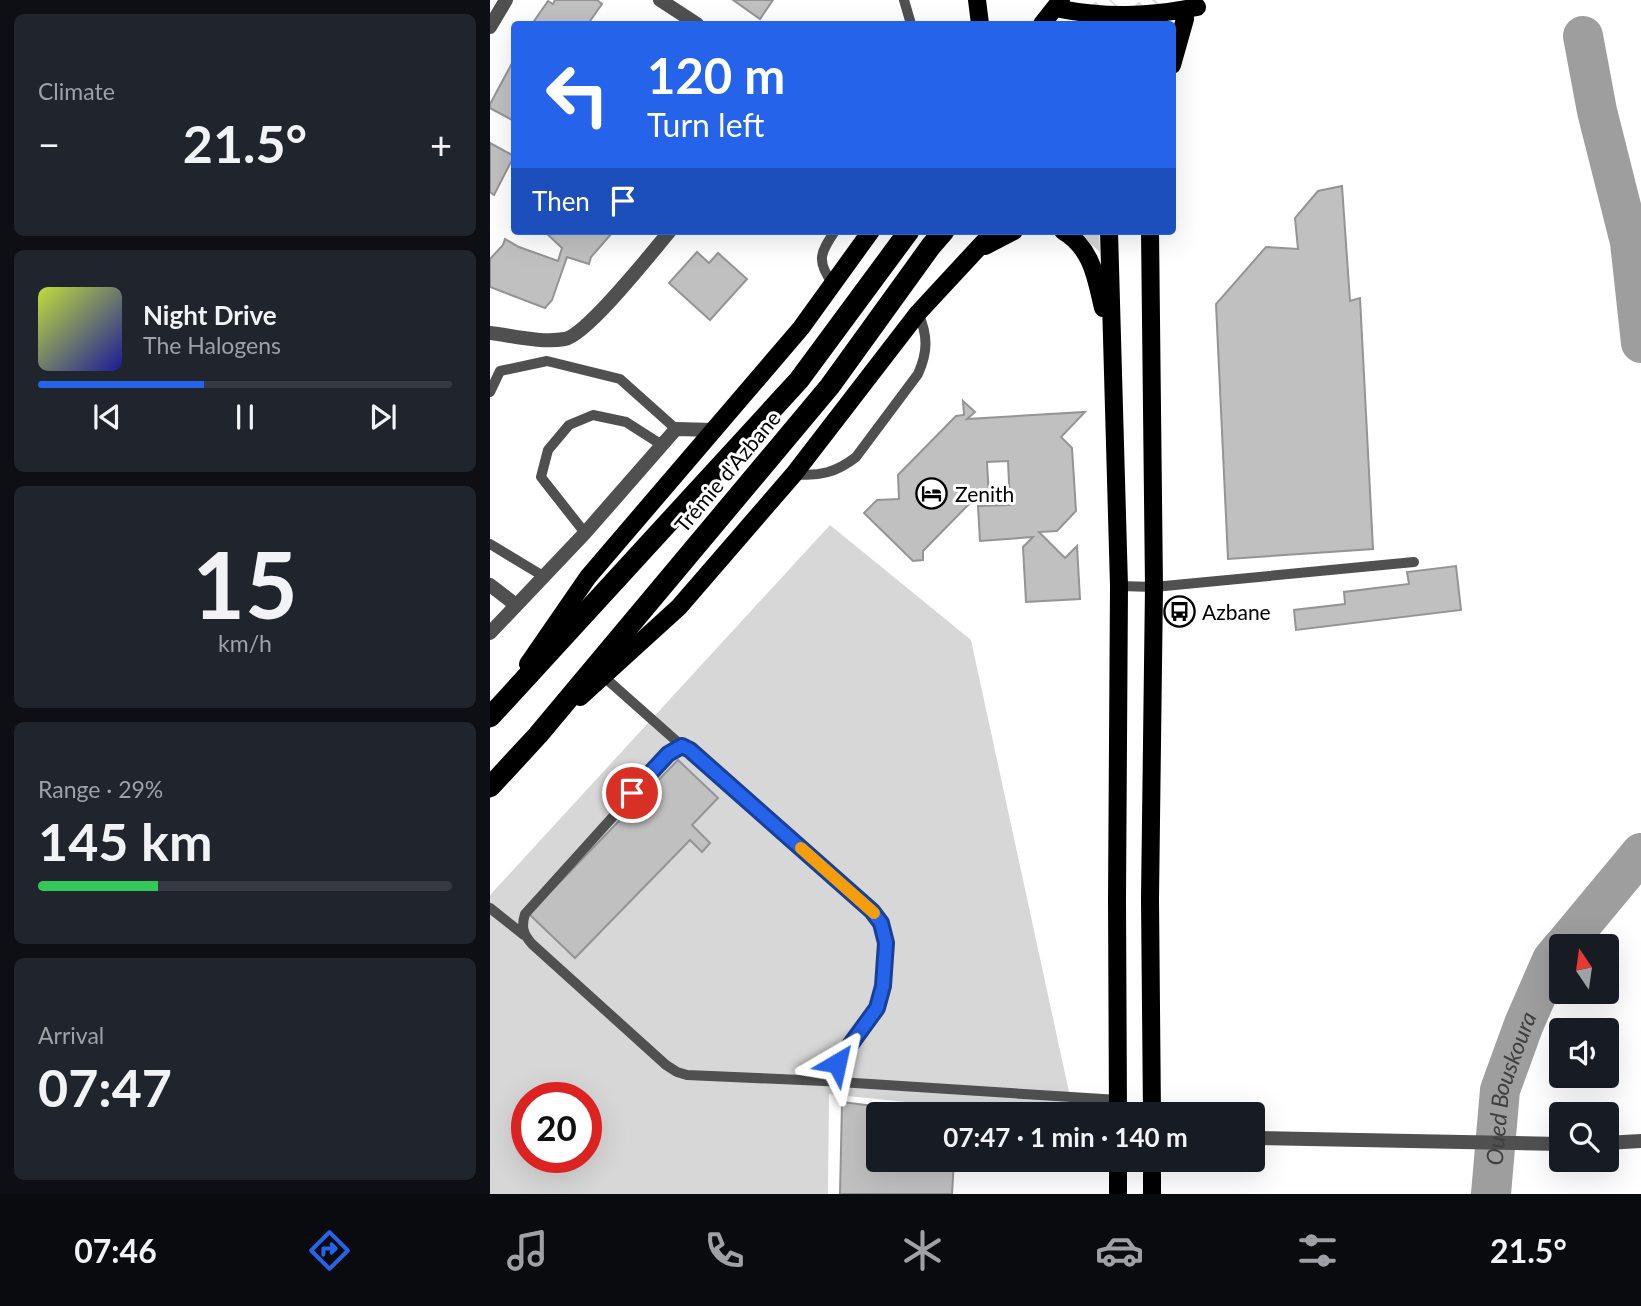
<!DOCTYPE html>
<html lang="en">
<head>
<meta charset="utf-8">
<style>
	body { margin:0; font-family:Lato,sans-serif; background:#20242c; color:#f1f3f6; height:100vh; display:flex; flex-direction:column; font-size:26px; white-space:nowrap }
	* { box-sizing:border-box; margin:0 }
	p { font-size:23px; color:#9ea1a6 }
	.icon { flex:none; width:38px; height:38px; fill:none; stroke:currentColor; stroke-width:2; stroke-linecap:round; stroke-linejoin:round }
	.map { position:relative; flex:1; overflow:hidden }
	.side { display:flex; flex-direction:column; gap:14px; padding:14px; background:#0d0f14; width:490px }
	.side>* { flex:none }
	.top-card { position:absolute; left:21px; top:21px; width:665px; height:214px; border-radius:7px; box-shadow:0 7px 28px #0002; background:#2563eb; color:#fff; overflow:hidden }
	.needle { width:46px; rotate:347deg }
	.tools { position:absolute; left:1059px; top:934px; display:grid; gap:14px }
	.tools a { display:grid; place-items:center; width:70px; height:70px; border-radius:7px; background:#171b24; box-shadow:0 7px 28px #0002; font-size:35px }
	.speed { position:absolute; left:21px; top:1082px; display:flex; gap:14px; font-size:35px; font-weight:700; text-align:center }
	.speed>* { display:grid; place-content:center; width:91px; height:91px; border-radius:50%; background:#171b24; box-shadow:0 7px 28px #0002; line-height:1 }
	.speed .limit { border:10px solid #d22; background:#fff; color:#111 }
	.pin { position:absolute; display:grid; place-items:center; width:60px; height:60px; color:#fff; margin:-30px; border:4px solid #fff; border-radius:50%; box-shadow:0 2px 7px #0007 }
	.me { position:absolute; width:77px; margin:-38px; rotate:36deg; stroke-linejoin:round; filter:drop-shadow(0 0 5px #0008) }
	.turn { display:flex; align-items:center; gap:24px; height:147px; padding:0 21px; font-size:32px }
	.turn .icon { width:91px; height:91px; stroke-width:2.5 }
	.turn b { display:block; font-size:49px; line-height:60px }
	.then { display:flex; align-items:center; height:66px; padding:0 21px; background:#0003; gap:14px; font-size:26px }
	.big { font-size:52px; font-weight:700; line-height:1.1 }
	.side .widget { flex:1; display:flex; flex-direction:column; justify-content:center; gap:10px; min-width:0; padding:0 24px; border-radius:10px; background:#20242c }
	.side .dial { align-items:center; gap:0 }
	.dial b { font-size:91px; line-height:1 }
	.song { display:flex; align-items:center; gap:21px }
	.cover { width:84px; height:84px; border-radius:10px; background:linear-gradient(135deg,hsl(70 70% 55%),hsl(240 70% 35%)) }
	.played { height:7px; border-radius:4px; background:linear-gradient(90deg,#2563eb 40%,#363941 40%) }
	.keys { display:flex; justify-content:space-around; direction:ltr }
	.heat { display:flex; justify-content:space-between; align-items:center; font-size:38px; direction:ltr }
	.charge { height:10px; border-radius:5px; background:linear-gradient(90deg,#34c759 29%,#363941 0) }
	.trip { position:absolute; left:376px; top:1102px; width:399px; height:70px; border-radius:7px; background:#171b24; box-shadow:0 7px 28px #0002; font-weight:700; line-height:70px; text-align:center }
	.menu { display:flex; height:112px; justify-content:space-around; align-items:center; background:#090b0e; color:#9ea1a6 }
	.menu .icon { width:49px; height:49px }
	.menu .active { color:#2563eb }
	.menu b { font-size:32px; color:#f1f3f6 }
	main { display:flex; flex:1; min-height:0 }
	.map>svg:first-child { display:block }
</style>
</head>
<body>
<main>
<section class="side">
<div class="widget"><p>Climate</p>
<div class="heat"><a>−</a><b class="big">21.5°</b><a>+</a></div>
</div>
<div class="widget">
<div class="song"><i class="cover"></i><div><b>Night Drive</b><p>The Halogens</p></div></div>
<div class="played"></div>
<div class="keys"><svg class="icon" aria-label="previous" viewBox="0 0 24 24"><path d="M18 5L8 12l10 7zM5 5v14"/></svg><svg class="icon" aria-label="pause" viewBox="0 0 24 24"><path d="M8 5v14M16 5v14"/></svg><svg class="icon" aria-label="next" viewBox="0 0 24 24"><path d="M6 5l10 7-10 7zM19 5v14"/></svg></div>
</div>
<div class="widget dial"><b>15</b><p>km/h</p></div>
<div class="widget"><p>Range · 29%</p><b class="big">145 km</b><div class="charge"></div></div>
<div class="widget"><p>Arrival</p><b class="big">07:47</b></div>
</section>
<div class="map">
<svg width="1151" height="1194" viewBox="0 0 1151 1194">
	<rect width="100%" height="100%" fill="#fff"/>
	<!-- green -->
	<path fill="#d7d7d7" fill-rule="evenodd" d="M586,231H609L610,252Z
		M340,525L481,640L584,1115H539L339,1094L338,1194H0V895ZM37,1097H96V1157H37Z"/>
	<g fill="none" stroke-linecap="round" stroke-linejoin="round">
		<!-- river -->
		<g stroke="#9e9e9e" stroke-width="40">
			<path d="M1093,36L1107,111L1140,242L1151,343"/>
			<path d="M1073,947L1151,853"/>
			<path id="s1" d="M1001,1194L1010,1090L1034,1024L1062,960L1071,949"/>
		</g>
	</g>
	<!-- building -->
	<path fill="#c0c0c0" stroke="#949494" stroke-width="2" d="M65,0H107L112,4L98,24L80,22L79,24H42L58,1L63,4Z
		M243,0H283L270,19Z
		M21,65L24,67V121L0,108V104Z
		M0,143L24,156L4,195L0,192Z
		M852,186L860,301L870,298L883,549L738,559L726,304L776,247L808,249L805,218L828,191Z
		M54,231L123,232L101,257L99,264L77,257L62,300L55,308L0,287V259L13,245L15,239L29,247L68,261L72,248Z
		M207,252L219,263L228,253L257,279L220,320L179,283Z
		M473,401L485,412L477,419L595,412L571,437L582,448L586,511L567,531L549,532L575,558L587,546L590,599L536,602L533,547L543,537L490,541L488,506L520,505L518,461L497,462L499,498L484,499L433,551V560L423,561L374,513L387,500L409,499L408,475L466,416L474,415Z
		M966,566L971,610L806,630L804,610L855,604L854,592L919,584L917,572Z
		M188,760L228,798L202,825L220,843L212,852L200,840L85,958L39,914Z
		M352,1102L456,1115H388V1160H464L462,1194H350Z"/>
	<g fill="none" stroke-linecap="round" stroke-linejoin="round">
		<!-- highway-tunnel -->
		<path stroke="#d9d9d9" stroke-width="21" stroke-dasharray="21 10" stroke-linecap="butt" d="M599,24L621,0
			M642,24L665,0"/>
		<!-- lane -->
		<path stroke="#505050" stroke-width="10" d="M414,0L421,24
			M343,284C326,261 330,253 345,231
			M0,392L10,371L57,361L130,379L186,429
			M304,474C329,477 347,472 366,457L428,374C438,352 438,335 428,313
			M95,533L51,477L58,450L79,425L103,415L136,422L172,445
			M0,544L53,576
			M629,586L664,587L924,562
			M113,676L192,746
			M0,908L34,935
			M334,1081L387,1008L393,986L396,943L391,923L382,911L199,750L192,746L185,748L35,914C31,927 33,934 42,944L176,1065L187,1072L197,1075L334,1081L628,1100"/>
		<!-- street -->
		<path stroke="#505050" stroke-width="14" d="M170,0L207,24
			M0,27L16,0
			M0,333C24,336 51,343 75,339C98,334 162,252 180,231
			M0,585L26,605
			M0,633L95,533L186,429L224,430
			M763,1138L1071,1144
			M1116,1143L1151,1141"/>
		<!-- primary -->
		<path stroke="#000" stroke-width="18" d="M487,0L490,24
			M565,8C614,18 658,17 707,7
			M552,24L571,0
			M682,65L695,19
			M573,231C602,248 606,278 613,308
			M619,231L629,586L627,899L628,1115
			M660,231L664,587L660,899L662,1115
			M495,246L524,231
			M38,664L98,577L311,328L381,231
			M90,697L189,607L304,474L428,313L504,231
			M628,1160V1194
			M662,1160V1194"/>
		<!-- highway -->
		<path stroke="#000" stroke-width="21" d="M0,717L309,380L419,231
			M0,787L48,735L340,386L441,246L454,231"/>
	</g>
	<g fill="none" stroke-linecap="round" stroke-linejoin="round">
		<defs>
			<path id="route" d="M142,793L178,754L192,746L200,750L382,911L391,923L396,943L393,986L387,1008L347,1063"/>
		</defs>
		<!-- route casing -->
		<use href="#route" stroke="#184099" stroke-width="18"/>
		<!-- route -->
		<use href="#route" stroke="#2563eb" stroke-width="12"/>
		<!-- slow -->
		<path stroke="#f59e0b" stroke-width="12" d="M311,848L384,913"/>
	</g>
	<!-- icons -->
	<defs>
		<symbol id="hotel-ring" viewBox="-11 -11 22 22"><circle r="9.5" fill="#fff" stroke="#000" stroke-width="1.5"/><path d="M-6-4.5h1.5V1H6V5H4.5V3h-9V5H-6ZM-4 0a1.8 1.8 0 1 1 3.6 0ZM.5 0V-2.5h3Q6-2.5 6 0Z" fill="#000"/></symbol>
		<symbol id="bus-ring" viewBox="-11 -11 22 22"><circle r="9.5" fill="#fff" stroke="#000" stroke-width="1.5"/><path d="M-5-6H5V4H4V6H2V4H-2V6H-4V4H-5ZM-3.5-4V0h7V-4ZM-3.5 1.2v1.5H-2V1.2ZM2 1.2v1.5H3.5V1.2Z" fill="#000"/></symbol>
	</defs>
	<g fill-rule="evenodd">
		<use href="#hotel-ring" x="424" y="476" width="35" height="35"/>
		<use href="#bus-ring" x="672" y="594" width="35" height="35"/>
	</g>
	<g text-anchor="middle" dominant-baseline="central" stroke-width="6" stroke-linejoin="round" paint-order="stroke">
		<!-- street labels -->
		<g font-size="21" fill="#000" stroke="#fff">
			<text transform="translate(237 471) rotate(-50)">Trémie d'Azbane</text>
		</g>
		<!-- poi labels -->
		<g font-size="21" fill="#000" stroke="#fff" text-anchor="start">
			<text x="465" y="493">Zenith</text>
			<text x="712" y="611">Azbane</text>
		</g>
		<!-- water labels -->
		<g font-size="23" font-style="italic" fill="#3f3f3f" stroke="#fff">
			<text stroke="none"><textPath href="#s1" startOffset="108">Oued Bouskoura</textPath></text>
		</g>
	</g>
</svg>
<div class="tools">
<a><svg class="needle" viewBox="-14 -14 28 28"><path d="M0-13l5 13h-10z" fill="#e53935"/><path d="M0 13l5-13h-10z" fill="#9ea1a6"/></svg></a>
<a><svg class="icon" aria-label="sound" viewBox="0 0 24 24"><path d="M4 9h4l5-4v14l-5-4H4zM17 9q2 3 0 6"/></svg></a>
<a><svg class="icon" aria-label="search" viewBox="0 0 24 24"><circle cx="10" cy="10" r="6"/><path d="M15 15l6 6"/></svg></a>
</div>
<div class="speed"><div class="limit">20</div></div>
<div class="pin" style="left:142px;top:793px;background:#d93025"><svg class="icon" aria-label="arrive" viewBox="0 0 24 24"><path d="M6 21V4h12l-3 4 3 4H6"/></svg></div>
<svg class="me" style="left:347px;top:1063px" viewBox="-20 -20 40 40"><path d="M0-17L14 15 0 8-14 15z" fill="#2563eb" stroke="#fff" stroke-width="4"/></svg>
<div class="trip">07:47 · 1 min · 140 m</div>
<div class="top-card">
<div class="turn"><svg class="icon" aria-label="left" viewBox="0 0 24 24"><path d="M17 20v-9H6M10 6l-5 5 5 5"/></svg><div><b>120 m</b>Turn left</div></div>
<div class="then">Then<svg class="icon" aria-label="arrive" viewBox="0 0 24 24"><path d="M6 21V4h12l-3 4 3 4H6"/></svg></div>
</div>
</div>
</main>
<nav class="menu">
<b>07:46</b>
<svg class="icon active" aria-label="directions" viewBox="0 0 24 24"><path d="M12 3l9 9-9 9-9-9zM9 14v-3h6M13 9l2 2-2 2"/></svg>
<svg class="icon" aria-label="music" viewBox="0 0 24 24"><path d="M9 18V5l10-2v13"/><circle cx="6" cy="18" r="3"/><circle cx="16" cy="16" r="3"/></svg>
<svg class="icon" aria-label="phone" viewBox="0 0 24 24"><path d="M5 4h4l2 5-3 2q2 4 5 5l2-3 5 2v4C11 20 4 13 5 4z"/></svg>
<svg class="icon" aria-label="climate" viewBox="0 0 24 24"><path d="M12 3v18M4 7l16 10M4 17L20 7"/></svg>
<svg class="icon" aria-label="car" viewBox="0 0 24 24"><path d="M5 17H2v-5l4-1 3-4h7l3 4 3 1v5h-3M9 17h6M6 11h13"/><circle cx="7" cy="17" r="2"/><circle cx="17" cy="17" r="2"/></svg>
<svg class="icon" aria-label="filters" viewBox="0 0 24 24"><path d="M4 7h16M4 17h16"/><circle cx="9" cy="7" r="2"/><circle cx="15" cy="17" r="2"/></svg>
<b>21.5°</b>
</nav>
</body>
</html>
